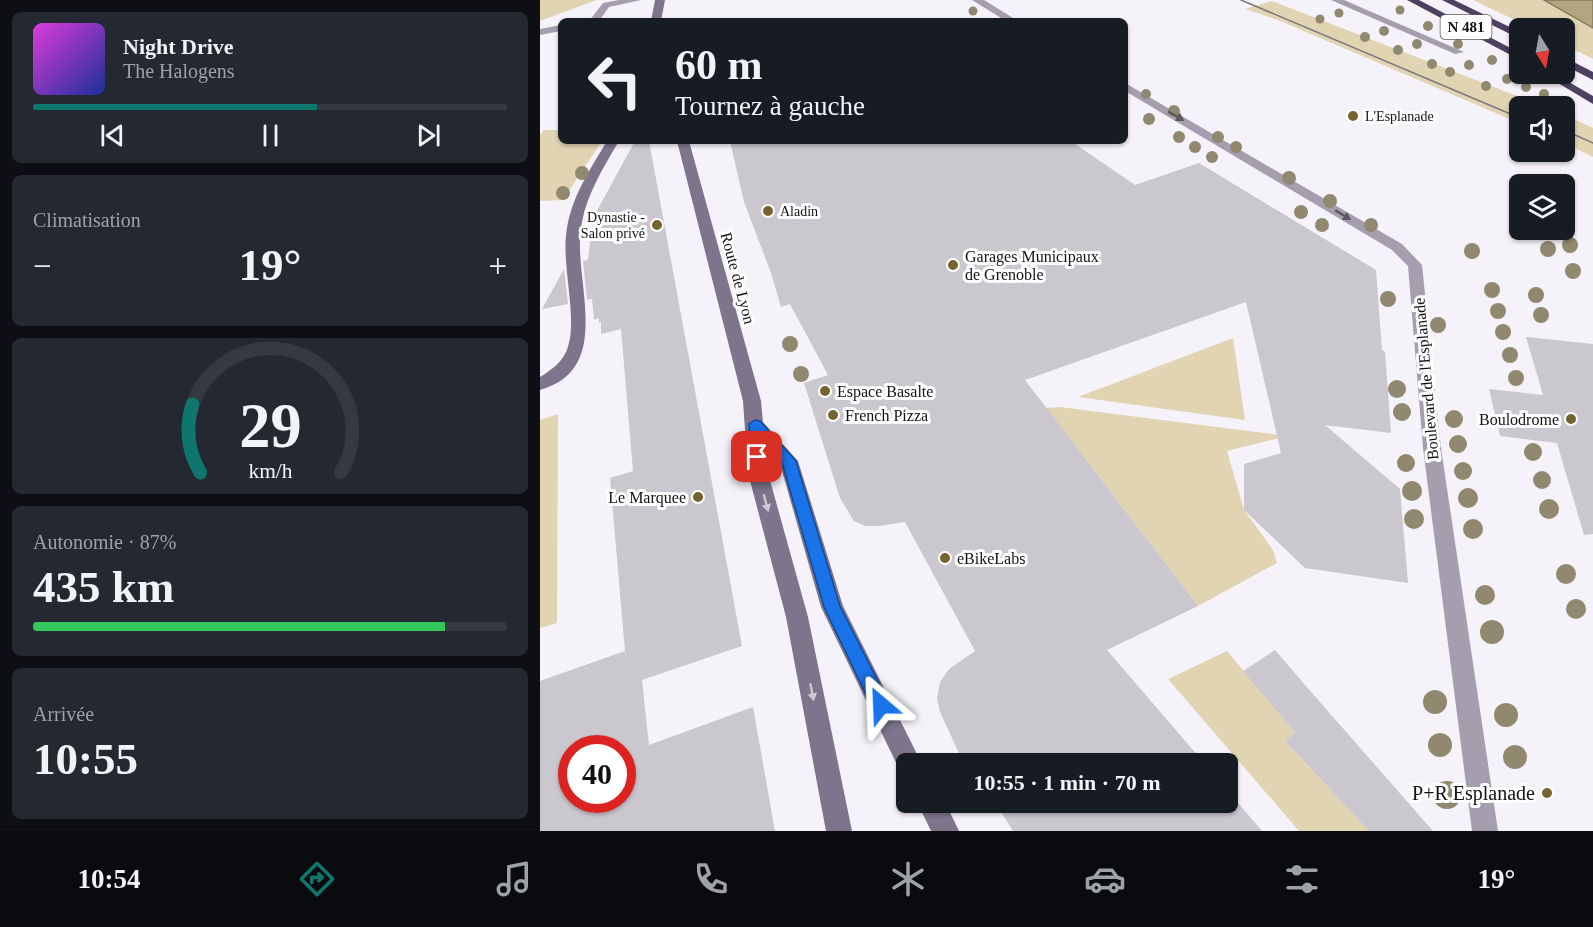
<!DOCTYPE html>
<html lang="fr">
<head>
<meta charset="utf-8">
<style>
	body { margin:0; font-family:"Times New Roman",serif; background:#242831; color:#f1f3f6; height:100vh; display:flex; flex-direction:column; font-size:22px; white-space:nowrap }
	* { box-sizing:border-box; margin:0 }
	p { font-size:20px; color:#9ea1a6 }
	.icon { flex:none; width:33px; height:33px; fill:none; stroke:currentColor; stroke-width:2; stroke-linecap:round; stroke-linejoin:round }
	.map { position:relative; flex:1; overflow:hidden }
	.details { display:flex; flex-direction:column; gap:12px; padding:12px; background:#0d0f14; width:540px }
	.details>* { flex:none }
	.hud { position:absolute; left:18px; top:18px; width:570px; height:126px; border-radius:9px; box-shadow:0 2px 4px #0004; background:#171b24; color:#f1f3f6; overflow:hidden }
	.needle { width:39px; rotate:169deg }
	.tools { position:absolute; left:969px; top:18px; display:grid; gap:12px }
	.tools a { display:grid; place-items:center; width:66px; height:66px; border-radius:9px; background:#171b24; box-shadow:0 2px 4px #0004; font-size:30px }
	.speed { position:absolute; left:18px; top:735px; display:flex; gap:12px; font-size:30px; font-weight:700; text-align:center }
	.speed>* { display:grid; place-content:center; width:78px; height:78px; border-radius:50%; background:#171b24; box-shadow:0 2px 4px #0004; line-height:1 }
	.speed .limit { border:9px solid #d22; background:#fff; color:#111 }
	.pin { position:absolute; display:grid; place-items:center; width:51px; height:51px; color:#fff; margin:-26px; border-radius:12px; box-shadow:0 3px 9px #0006 }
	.me { position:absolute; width:66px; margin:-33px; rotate:334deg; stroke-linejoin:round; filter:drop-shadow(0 0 4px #0008) }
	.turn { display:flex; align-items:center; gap:21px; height:126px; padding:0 18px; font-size:27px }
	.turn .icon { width:78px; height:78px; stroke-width:2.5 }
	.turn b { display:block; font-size:42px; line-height:51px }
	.big { font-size:45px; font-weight:700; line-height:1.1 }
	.details .tile { flex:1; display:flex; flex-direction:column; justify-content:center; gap:9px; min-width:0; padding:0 21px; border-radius:9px; background:#242831 }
	.details .dial { align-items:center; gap:0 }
	.dial svg { height:156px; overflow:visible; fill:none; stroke:#363941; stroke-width:7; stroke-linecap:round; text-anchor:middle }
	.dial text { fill:#f1f3f6; stroke:none }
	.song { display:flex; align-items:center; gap:18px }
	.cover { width:72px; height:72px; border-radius:9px; background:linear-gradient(135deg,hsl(300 70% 55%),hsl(230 70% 35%)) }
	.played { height:6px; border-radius:3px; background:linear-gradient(90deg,#0f766e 60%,#363941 60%) }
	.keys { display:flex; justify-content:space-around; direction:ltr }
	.heat { display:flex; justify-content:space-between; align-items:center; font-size:33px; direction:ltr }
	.charge { height:9px; border-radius:4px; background:linear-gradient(90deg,#34c759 87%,#363941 0) }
	.trip { position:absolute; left:356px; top:753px; width:342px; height:60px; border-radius:9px; background:#171b24; box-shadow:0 2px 4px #0004; font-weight:700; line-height:60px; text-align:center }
	.dock { display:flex; height:96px; justify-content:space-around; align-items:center; background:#090b0e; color:#9ea1a6 }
	.dock .icon { width:42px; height:42px }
	.dock .selected { color:#0f766e }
	.dock b { font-size:27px; color:#f1f3f6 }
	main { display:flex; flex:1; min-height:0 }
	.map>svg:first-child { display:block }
</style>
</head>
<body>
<main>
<section class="details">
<div class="tile">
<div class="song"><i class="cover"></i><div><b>Night Drive</b><p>The Halogens</p></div></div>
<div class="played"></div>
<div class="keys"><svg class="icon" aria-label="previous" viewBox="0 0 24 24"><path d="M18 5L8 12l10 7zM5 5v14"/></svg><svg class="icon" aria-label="pause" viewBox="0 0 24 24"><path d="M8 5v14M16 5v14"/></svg><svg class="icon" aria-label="next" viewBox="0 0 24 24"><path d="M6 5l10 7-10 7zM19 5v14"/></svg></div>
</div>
<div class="tile"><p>Climatisation</p>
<div class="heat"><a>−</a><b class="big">19°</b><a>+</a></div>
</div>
<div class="tile dial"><svg viewBox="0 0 100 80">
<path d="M14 69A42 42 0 1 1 86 69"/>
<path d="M14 69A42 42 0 0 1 10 34" stroke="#0f766e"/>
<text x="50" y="56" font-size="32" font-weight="700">29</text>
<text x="50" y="72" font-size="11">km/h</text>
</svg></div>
<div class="tile"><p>Autonomie · 87%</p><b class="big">435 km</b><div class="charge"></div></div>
<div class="tile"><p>Arrivée</p><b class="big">10:55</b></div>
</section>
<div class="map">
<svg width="1053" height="831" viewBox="0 0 1053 831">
	<rect width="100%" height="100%" fill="#f5f3f9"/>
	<!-- green -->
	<path fill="#e1d4b2" d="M0,0H57L0,21Z
		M933,0H1004L1053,28V59L1025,45L1024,28H991Z
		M732,1L987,100L1003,106H980L979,123L738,20L705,9Z
		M1025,115L1053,128V157L1025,143Z
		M4,130H21V141H62L23,200L0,201V135Z
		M693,338L705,420L538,397Z
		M520,407L747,436L687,451L704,510L733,550L737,563L658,606L506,408Z
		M18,414L17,623L0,628V420Z
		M687,651L755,732L745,741L829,831H759L628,679Z"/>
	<!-- water -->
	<path fill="#b3a57f" stroke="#83795f" stroke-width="1.5" d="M1004,0H1053V28Z"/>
	<!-- building -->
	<path fill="#cac7ce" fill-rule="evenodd" d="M95,141H109L202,646L102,680L109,745L213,707L235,831H0V681L85,651L70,478L93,471L81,329L61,334V322L59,323V318L54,320L52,299L47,300L43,261L48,260L53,218ZM32,748H82V800H32Z
		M190,141H531L595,185L659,163L836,270L842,350L845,352L851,433L785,425L860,489L868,583L765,568L704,510V464L741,453L706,302L485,380L658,606L567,650L665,764H424L400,712L397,698L400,682L409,669L435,651L365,522L339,526H325L314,521L300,498L264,383L288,375L250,304L241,307L231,273L204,202Z
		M24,269L28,304L2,309Z
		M986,337L1053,344V534L1044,535L1017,443L960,436L949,389L1003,395Z
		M735,650L765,685L893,831H829L745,741L755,732L703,671Z
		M687,790L722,831H473L455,802H687Z"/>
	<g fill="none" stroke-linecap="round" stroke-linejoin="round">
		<!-- lane -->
		<path fill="#a49eaf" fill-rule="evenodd" d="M791,0H804L924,52L915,54Z"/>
		<!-- street -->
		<path fill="#a49eaf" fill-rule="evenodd" d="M79,0H101L69,7L59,21H49L63,3Z
			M432,0H444L478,21H466Z
			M21,25V31L0,35V29Z
			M585,83L862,244L882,265L901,448L958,831H932L883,448L868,266L852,250L585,91Z"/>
		<!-- secondary -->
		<path fill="#7e758d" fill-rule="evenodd" d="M115,0H125L121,21H111Z
			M67,141H79C63,168 45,197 41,229C33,281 75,369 0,390V377C10,371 21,363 26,352C40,321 20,265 27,228C32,196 51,168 67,141Z
			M137,141H149L221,401L223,422L258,461L303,606L382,764H366V775L361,773L281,607L240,464L225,447L228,473L268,617L312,831H286L246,617L208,473L203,401Z
			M377,802H405L419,831H391Z"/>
		<!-- highway -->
		<path fill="#4d4060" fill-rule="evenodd" d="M867,0H879L980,53V60Z
			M902,0H914L980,32V39Z
			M1024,57L1053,72V80L1024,65Z
			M1003,74H1015L1053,96V104Z"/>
		<!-- tram -->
		<path stroke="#79777b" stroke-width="1.5" d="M701,0L980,118
			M1024,130L1053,143"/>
	</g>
	<!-- trees -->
	<g fill="#918870">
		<circle cx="860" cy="10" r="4.5"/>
		<circle cx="433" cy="11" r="4.5"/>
		<circle cx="799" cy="13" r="4.5"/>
		<circle cx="780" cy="19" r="4.5"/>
		<circle cx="888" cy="26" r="5"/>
		<circle cx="844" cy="31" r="5"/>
		<circle cx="825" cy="37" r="5"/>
		<circle cx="877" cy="44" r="5"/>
		<circle cx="918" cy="44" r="5"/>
		<circle cx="858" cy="50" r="5"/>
		<circle cx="952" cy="60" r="5"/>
		<circle cx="892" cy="64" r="5"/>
		<circle cx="929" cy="65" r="5"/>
		<circle cx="910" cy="72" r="5"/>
		<circle cx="967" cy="79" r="5"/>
		<circle cx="946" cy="86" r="5"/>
		<circle cx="986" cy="87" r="5"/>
		<circle cx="606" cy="94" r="5"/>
		<circle cx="1004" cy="94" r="5"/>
		<circle cx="634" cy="111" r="6"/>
		<circle cx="609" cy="119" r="6"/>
		<circle cx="639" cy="137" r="6"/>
		<circle cx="678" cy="137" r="6"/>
		<circle cx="655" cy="147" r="6"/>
		<circle cx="696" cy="147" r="6"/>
		<circle cx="672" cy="157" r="6"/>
		<circle cx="42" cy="173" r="7"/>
		<circle cx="749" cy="178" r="7"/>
		<circle cx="23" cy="193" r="7"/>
		<circle cx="790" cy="201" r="7"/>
		<circle cx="761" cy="212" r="7"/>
		<circle cx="782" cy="225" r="7"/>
		<circle cx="831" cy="225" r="7"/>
		<circle cx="1030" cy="245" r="8"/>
		<circle cx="1008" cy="249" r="8"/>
		<circle cx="932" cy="251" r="8"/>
		<circle cx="1033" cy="271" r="8"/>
		<circle cx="952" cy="290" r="8"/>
		<circle cx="996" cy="295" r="8"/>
		<circle cx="848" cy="299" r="8"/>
		<circle cx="958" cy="311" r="8"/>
		<circle cx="1001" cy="315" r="8"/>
		<circle cx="898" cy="325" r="8"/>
		<circle cx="963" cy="332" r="8"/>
		<circle cx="250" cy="344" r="8"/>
		<circle cx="970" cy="355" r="8"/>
		<circle cx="261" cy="374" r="8"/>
		<circle cx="976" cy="378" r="8"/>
		<circle cx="857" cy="389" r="9"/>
		<circle cx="862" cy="412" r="9"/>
		<circle cx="914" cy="419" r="9"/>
		<circle cx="918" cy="444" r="9"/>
		<circle cx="993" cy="452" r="9"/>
		<circle cx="866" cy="463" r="9"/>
		<circle cx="923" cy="471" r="9"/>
		<circle cx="1002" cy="480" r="9"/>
		<circle cx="872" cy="491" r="10"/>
		<circle cx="928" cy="498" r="10"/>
		<circle cx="1009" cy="509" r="10"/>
		<circle cx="874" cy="519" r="10"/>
		<circle cx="933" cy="529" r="10"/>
		<circle cx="1026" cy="574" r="10"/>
		<circle cx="945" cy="595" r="10"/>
		<circle cx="1036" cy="609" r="10"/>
		<circle cx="952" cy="632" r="12"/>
		<circle cx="895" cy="702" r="12"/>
		<circle cx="966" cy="715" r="12"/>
		<circle cx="900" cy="745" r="12"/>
		<circle cx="975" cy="757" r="12"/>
		<circle cx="907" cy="795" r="14"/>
	</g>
	<!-- one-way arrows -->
	<defs><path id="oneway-solid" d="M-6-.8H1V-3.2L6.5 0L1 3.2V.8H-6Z" transform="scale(1.5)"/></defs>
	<g fill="#5b5861">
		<use href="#oneway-solid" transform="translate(636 116) rotate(30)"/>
		<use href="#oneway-solid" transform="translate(803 215) rotate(31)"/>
	</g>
	<g fill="#cbc8d1">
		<use href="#oneway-solid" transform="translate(226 503) rotate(75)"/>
		<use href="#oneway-solid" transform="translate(272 692) rotate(79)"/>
	</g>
	<!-- route -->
	<path fill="#1a73e8" stroke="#114b97" stroke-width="1.5" d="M215,420L220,421L256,461L300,606L347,699L350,705L347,711L341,713L334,711L284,607L242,463L223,442L224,457L222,460H212L210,457L209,424Z"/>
	<!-- markers -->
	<g fill="#766332" stroke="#fff" stroke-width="2">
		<circle cx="813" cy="116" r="6"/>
		<circle cx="228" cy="211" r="6"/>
		<circle cx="117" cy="225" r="6"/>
		<circle cx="413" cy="265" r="6"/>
		<circle cx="285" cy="391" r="6"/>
		<circle cx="293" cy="415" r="6"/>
		<circle cx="1031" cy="419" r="6"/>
		<circle cx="158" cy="497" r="6"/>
		<circle cx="405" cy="558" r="6"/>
		<circle cx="1007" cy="793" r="6"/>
	</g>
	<g text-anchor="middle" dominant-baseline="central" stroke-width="6" stroke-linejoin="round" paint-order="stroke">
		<!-- far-poi labels -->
		<g font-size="14" fill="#121113" stroke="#fff" text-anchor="start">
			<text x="825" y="116">L'Esplanade</text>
			<text x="240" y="211">Aladin</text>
			<text x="105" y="217" text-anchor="end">Dynastie -<tspan x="105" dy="16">Salon privé</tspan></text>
		</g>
		<!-- shield labels -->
		<rect fill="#fff" stroke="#59585a" stroke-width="1.5" x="900.5" y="15" width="51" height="24" rx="4.5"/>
		<g font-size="15" font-weight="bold" fill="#121113">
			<text x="926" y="27">N 481</text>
		</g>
		<!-- poi labels -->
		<g font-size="16" fill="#121113" stroke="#fff" text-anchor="start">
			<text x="425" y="256">Garages Municipaux<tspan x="425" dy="18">de Grenoble</tspan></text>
			<text x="297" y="391">Espace Basalte</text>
			<text x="305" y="415">French Pizza</text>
			<text x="1019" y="419" text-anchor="end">Boulodrome</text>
			<text x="146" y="497" text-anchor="end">Le Marquee</text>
			<text x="417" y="558">eBikeLabs</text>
		</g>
		<!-- street labels -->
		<g font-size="16" fill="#121113" stroke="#fff">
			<text transform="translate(198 278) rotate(75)">Route de Lyon</text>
			<text transform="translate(886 379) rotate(-95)">Boulevard de l'Esplanade</text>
		</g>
		<!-- near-poi labels -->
		<g font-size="20" fill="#121113" stroke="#fff" text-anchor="end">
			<text x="995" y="793">P+R Esplanade</text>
		</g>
	</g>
</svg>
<div class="tools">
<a><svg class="needle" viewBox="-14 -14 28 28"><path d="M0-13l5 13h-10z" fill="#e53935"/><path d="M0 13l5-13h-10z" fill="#9ea1a6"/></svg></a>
<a><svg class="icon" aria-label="sound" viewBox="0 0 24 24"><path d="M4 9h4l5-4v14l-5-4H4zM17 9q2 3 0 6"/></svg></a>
<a><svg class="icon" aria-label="layers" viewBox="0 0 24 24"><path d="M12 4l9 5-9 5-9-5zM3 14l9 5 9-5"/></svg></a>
</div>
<div class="speed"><div class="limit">40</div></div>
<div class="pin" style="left:217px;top:457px;background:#d93025"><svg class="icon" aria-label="arrive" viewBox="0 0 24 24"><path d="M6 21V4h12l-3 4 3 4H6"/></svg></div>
<svg class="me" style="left:341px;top:705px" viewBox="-20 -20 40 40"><path d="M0-17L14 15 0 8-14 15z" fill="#1a73e8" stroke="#fff" stroke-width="4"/></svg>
<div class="trip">10:55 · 1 min · 70 m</div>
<div class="hud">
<div class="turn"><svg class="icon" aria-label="left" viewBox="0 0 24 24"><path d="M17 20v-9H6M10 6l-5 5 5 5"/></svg><div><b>60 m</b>Tournez à gauche</div></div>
</div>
</div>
</main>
<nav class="dock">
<b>10:54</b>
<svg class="icon selected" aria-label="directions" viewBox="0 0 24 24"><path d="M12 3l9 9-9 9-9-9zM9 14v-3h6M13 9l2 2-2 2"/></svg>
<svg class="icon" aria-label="music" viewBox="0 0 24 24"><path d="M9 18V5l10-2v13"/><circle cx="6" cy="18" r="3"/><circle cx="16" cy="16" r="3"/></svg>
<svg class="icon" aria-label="phone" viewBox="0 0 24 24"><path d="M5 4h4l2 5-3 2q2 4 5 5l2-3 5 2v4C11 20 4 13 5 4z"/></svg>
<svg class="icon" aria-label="climate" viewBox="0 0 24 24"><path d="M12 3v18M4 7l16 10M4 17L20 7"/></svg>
<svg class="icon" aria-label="car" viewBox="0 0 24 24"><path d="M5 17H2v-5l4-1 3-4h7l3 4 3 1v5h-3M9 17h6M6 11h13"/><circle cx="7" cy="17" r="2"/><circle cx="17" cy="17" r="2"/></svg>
<svg class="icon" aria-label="filters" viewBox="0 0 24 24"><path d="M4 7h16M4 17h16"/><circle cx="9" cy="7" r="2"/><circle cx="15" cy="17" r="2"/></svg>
<b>19°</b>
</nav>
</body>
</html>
